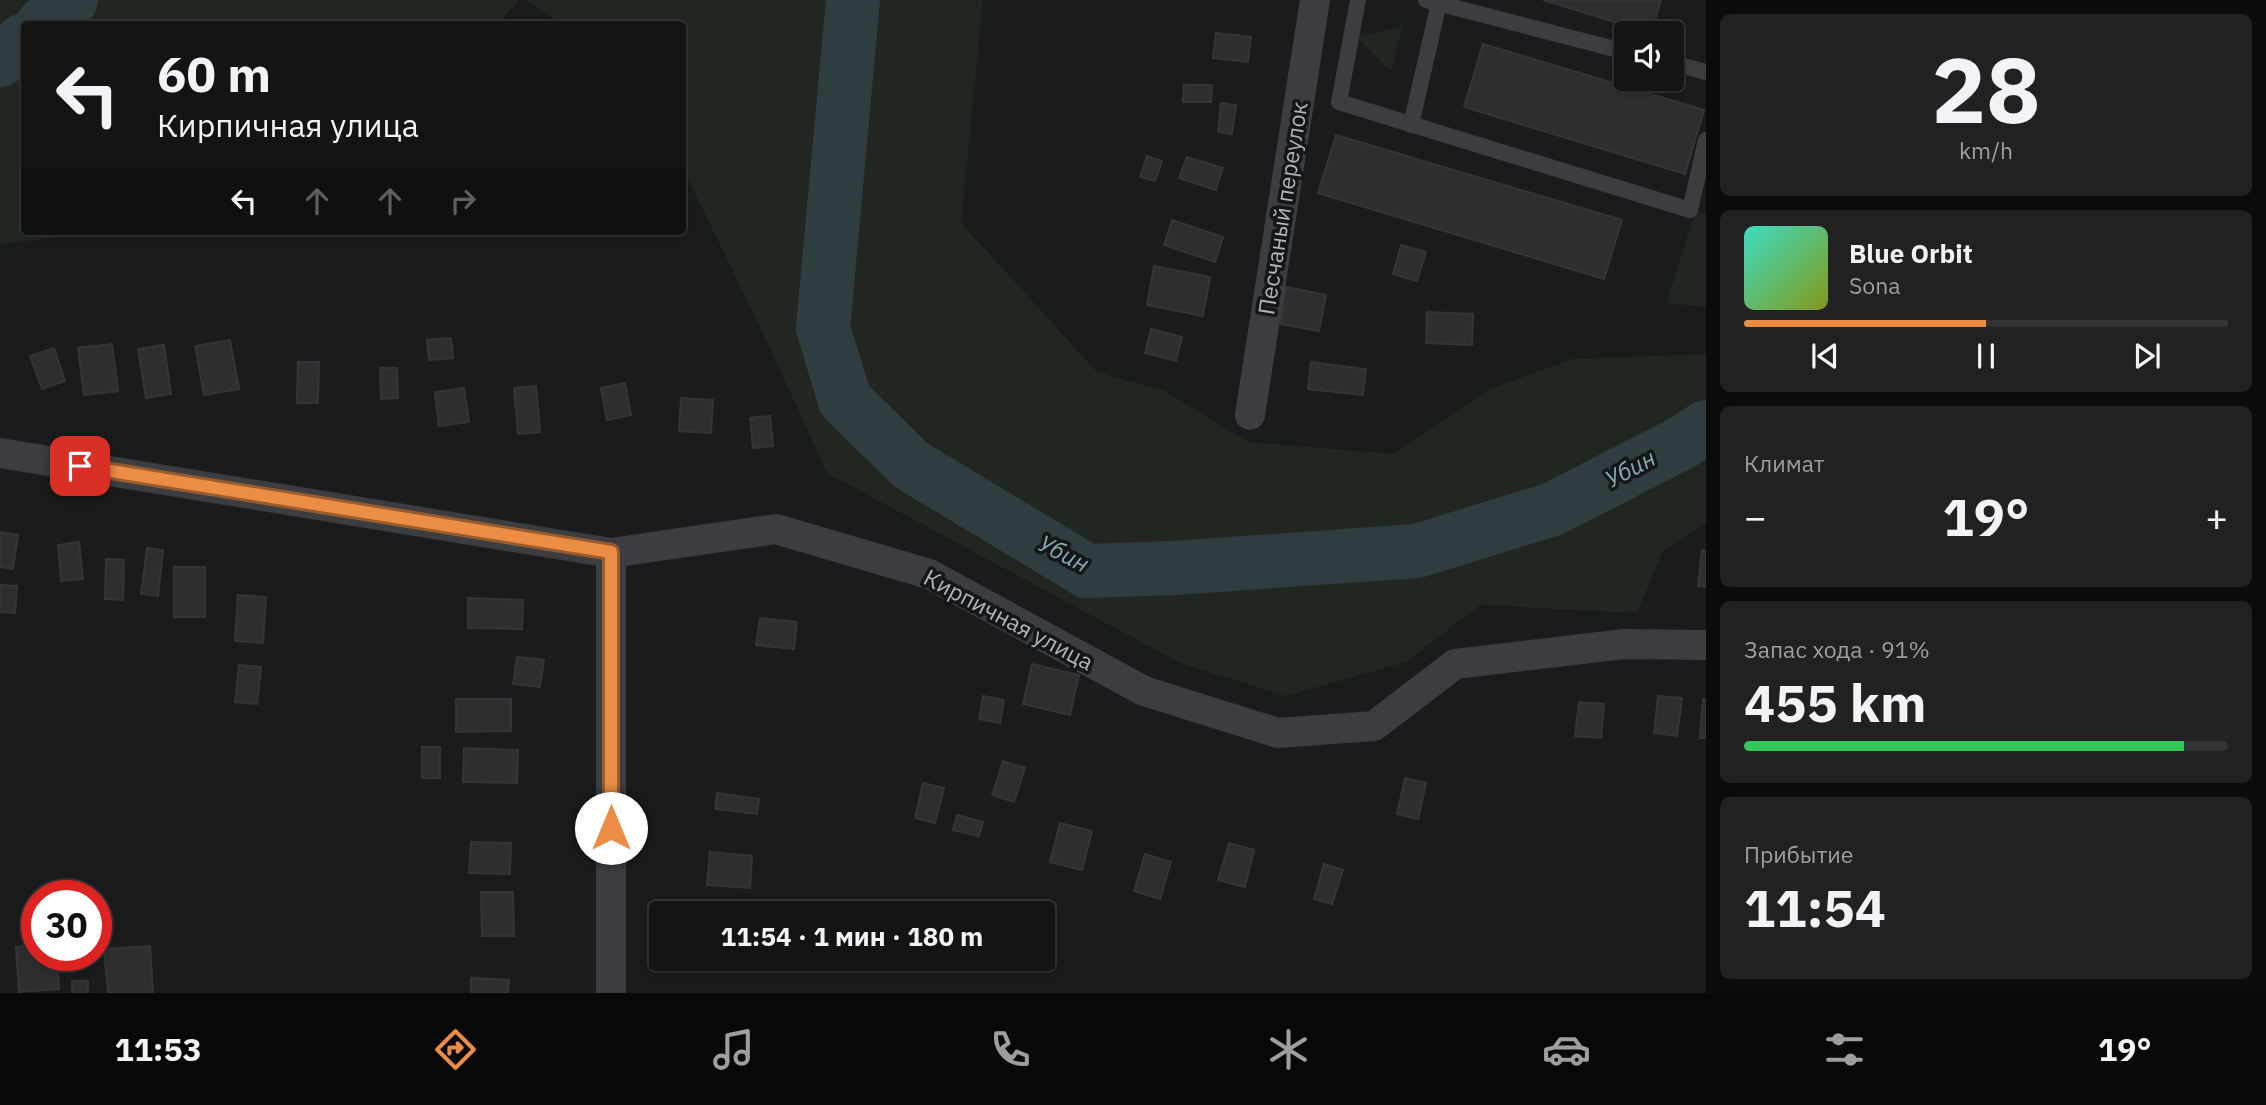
<!DOCTYPE html>
<html lang="ru">
<head>
<meta charset="utf-8">
<style>
	body { margin:0; font-family:"IBM Plex Sans",sans-serif; background:#212122; color:#f1f3f6; height:100vh; display:flex; flex-direction:column; font-size:26px; white-space:nowrap }
	* { box-sizing:border-box; margin:0 }
	p { font-size:23px; color:#9d9ea0 }
	.icon { flex:none; width:38px; height:38px; fill:none; stroke:currentColor; stroke-width:2; stroke-linecap:round; stroke-linejoin:round }
	.map { position:relative; flex:1; overflow:hidden }
	.details { display:flex; flex-direction:column; gap:14px; padding:14px; background:#0b0b0c; width:560px }
	.details>* { flex:none }
	.guide { position:absolute; left:21px; top:21px; width:665px; height:214px; border-radius:7px; box-shadow:0 4px 10px #0003,0 0 0 2px #333334; background:#141415; color:#f1f3f6; overflow:hidden }
	.controls { position:absolute; left:1614px; top:21px; display:grid; gap:14px }
	.controls a { display:grid; place-items:center; width:70px; height:70px; border-radius:7px; background:#141415; box-shadow:0 4px 10px #0003,0 0 0 2px #333334; font-size:35px }
	.speed { position:absolute; left:21px; top:880px; display:flex; gap:14px; font-size:35px; font-weight:700; text-align:center }
	.speed>* { display:grid; place-content:center; width:91px; height:91px; border-radius:50%; background:#141415; box-shadow:0 4px 10px #0003,0 0 0 2px #333334; line-height:1 }
	.speed .limit { border:10px solid #d22; background:#fff; color:#111 }
	.pin { position:absolute; display:grid; place-items:center; width:60px; height:60px; color:#fff; margin:-30px; border-radius:14px; box-shadow:0 4px 10px #0006 }
	.me { position:absolute; width:77px; margin:-38px; rotate:0deg; stroke-linejoin:round; filter:drop-shadow(0 0 5px #0008) }
	.turn { display:flex; align-items:center; gap:24px; height:147px; padding:0 21px; font-size:32px }
	.turn .icon { width:91px; height:91px; stroke-width:2.5 }
	.turn b { display:block; font-size:49px; line-height:60px }
	.lanes { display:flex; align-items:center; height:66px; padding:0 21px; background:#0003; justify-content:center; gap:35px; direction:ltr }
	.lanes .off { opacity:.35 }
	.big { font-size:52px; font-weight:700; line-height:1.1 }
	.details .card { flex:1; display:flex; flex-direction:column; justify-content:center; gap:10px; min-width:0; padding:0 24px; border-radius:10px; background:#212122 }
	.details .dial { align-items:center; gap:0 }
	.dial b { font-size:91px; line-height:1 }
	.song { display:flex; align-items:center; gap:21px }
	.cover { width:84px; height:84px; border-radius:10px; background:linear-gradient(135deg,hsl(170 70% 55%),hsl(70 70% 35%)) }
	.played { height:7px; border-radius:4px; background:linear-gradient(90deg,#eb8d44 50%,#333334 50%) }
	.keys { display:flex; justify-content:space-around; direction:ltr }
	.heat { display:flex; justify-content:space-between; align-items:center; font-size:38px; direction:ltr }
	.charge { height:10px; border-radius:5px; background:linear-gradient(90deg,#34c759 91%,#333334 0) }
	.trip { position:absolute; left:649px; top:901px; width:406px; height:70px; border-radius:7px; background:#141415; box-shadow:0 4px 10px #0003,0 0 0 2px #333334; font-weight:700; line-height:70px; text-align:center }
	.tab-bar { display:flex; height:112px; justify-content:space-around; align-items:center; background:#080808; color:#9d9ea0 }
	.tab-bar .icon { width:49px; height:49px }
	.tab-bar .selected { color:#eb8d44 }
	.tab-bar b { font-size:32px; color:#f1f3f6 }
	main { display:flex; flex:1; min-height:0 }
	.map>svg:first-child { display:block }
</style>
</head>
<body>
<main>
<div class="map">
<svg width="1706" height="993" viewBox="0 0 1706 993">
	<rect width="100%" height="100%" fill="#1a1b1c"/>
	<!-- green -->
	<path fill="#212720" d="M0,0H519L498,24H24V231H106L104,233L0,244Z
		M526,0H983L961,223L1097,372L1165,391L1248,442L1394,454L1491,389L1572,359L1706,354V523L1663,551L1637,613L1480,605L1406,662L1286,696L1180,663L827,473L769,346L683,168L682,24H562Z
		M1403,26L1391,72L1356,37Z
		M1695,211L1706,214V307L1667,303Z"/>
	<g fill="none" stroke-linecap="round" stroke-linejoin="round">
		<!-- river -->
		<path stroke="#303d40" stroke-width="54" d="M853,0L823,328L845,400L911,465L1087,571L1174,568L1417,551L1553,509L1685,441L1706,427
			M43,24L71,0
			M0,60L24,40"/>
	</g>
	<!-- building -->
	<path fill="#2d2e30" stroke="#343538" stroke-width="2" d="M1543,0H1661L1651,33Z
		M1216,33L1251,37L1248,62L1213,58Z
		M1483,44L1704,110L1685,174L1464,107Z
		M1184,85H1212L1211,102H1183Z
		M1221,103L1236,105L1232,134L1218,132Z
		M1336,135L1622,220L1604,279L1318,193Z
		M1147,156L1162,161L1155,181L1140,177Z
		M1187,157L1223,168L1216,190L1179,178Z
		M1172,220L1223,237L1215,262L1164,245Z
		M1401,245L1426,252L1417,281L1393,274Z
		M1154,266L1210,277L1203,316L1147,305Z
		M1286,287L1326,295L1319,331L1280,324Z
		M1427,312L1473,314L1472,345L1426,343Z
		M1151,329L1182,337L1176,361L1145,353Z
		M451,338L453,358L429,360L427,340Z
		M230,340L239,389L204,395L195,346Z
		M112,344L118,391L84,395L78,348Z
		M164,345L171,394L146,398L138,349Z
		M54,348L65,381L42,389L30,356Z
		M298,362H319L318,403H297Z
		M1311,362L1366,369L1363,395L1308,389Z
		M380,368H397L398,398L381,399Z
		M625,383L631,415L607,420L601,388Z
		M536,386L540,432L518,434L514,388Z
		M464,388L469,422L439,426L435,392Z
		M681,398L713,400L711,433L679,431Z
		M770,416L773,446L753,448L750,418Z
		M0,532L18,535L13,569L0,567Z
		M79,542L83,579L61,581L58,545Z
		M147,548L163,550L158,596L141,594Z
		M1702,550L1706,551V587L1698,586Z
		M106,559L124,560L123,600L105,599Z
		M174,567H205V617H174Z
		M0,585L17,586L15,613L0,612Z
		M238,595L266,597L263,643L235,641Z
		M468,598L523,600L522,629L468,628Z
		M760,618L797,622L794,649L756,645Z
		M517,657L544,660L540,687L513,684Z
		M1032,664L1079,675L1070,715L1023,704Z
		M239,665L261,667L257,704L235,702Z
		M983,696L1004,700L1000,723L979,719Z
		M1658,696L1682,698L1677,736L1654,733Z
		M456,699H511V731L456,732Z
		M1703,699L1706,700V738H1700Z
		M1579,702L1604,704L1601,738L1575,736Z
		M422,747H440V778H422Z
		M464,748L518,750L517,783L463,782Z
		M1003,761L1025,768L1014,802L992,795Z
		M1405,778L1426,783L1418,819L1397,814Z
		M923,783L944,788L935,823L915,818Z
		M717,793L759,799L757,814L715,809Z
		M957,815L983,822L979,836L953,830Z
		M1060,823L1092,831L1082,870L1050,862Z
		M471,842L511,843L510,874L469,873Z
		M1229,843L1254,850L1245,887L1218,880Z
		M710,852L752,856L750,888L707,885Z
		M1145,854L1171,862L1160,899L1134,891Z
		M1324,864L1343,870L1332,904L1314,899Z
		M481,892H513L514,936H482Z
		M37,946V956H57L59,989L19,992L16,947Z
		M150,946L153,993H108L104,949Z
		M471,978L509,980L508,993H471Z
		M72,981H88V993H72Z"/>
	<g fill="none" stroke-linecap="round" stroke-linejoin="round">
		<!-- lane -->
		<path stroke="#3b3d41" stroke-width="16" d="M1358,0L1339,102L1690,210L1706,140
			M1426,0L1626,52
			M1671,63L1706,72
			M1411,125L1439,3"/>
		<!-- street -->
		<path stroke="#3b3d41" stroke-width="30" d="M1250,415L1315,0
			M0,453L611,553L776,529L929,574L1144,691L1278,733L1374,726L1455,664L1624,644L1706,645
			M611,993V553"/>
	</g>
	<g fill="none" stroke-linecap="round" stroke-linejoin="round">
		<defs>
			<path id="route" d="M80,466L611,552V828"/>
		</defs>
		<!-- route casing -->
		<use href="#route" stroke="#995c2c" stroke-width="18"/>
		<!-- route -->
		<use href="#route" stroke="#eb8d44" stroke-width="12"/>
	</g>
	<g text-anchor="middle" dominant-baseline="central" stroke-width="7" stroke-linejoin="round" paint-order="stroke">
		<!-- street labels -->
		<g font-size="23" fill="#adb5bb" stroke="#151617">
			<text transform="translate(1282 208) rotate(-81)">Песчаный переулок</text>
			<text transform="translate(1009 619) rotate(28)">Кирпичная улица</text>
		</g>
		<!-- water labels -->
		<g font-size="24" font-style="italic" fill="#86a9b4" stroke="#151617">
			<text transform="translate(1630 468) rotate(-28)">Убин</text>
			<text transform="translate(1064 553) rotate(27)">Убин</text>
		</g>
	</g>
</svg>
<div class="controls">
<a><svg class="icon" aria-label="sound" viewBox="0 0 24 24"><path d="M4 9h4l5-4v14l-5-4H4zM17 9q2 3 0 6"/></svg></a>
</div>
<div class="speed"><div class="limit">30</div></div>
<div class="pin" style="left:80px;top:466px;background:#d93025"><svg class="icon" aria-label="arrive" viewBox="0 0 24 24"><path d="M6 21V4h12l-3 4 3 4H6"/></svg></div>
<svg class="me" style="left:611px;top:828px" viewBox="-20 -20 40 40"><circle r="19" fill="#fff"/><path d="M0-13L10 11 0 6-10 11z" fill="#eb8d44"/></svg>
<div class="trip">11:54 · 1 мин · 180 m</div>
<div class="guide">
<div class="turn"><svg class="icon" aria-label="left" viewBox="0 0 24 24"><path d="M17 20v-9H6M10 6l-5 5 5 5"/></svg><div><b>60 m</b>Кирпичная улица</div></div>
<div class="lanes"><svg class="icon" aria-label="left" viewBox="0 0 24 24"><path d="M17 20v-9H6M10 6l-5 5 5 5"/></svg><svg class="icon off" aria-label="ahead" viewBox="0 0 24 24"><path d="M12 20V5M6 11l6-6 6 6"/></svg><svg class="icon off" aria-label="ahead" viewBox="0 0 24 24"><path d="M12 20V5M6 11l6-6 6 6"/></svg><svg class="icon off" aria-label="right" viewBox="0 0 24 24"><path d="M7 20v-9h11M14 6l5 5-5 5"/></svg></div>
</div>
</div>
<section class="details">
<div class="card dial"><b>28</b><p>km/h</p></div>
<div class="card">
<div class="song"><i class="cover"></i><div><b>Blue Orbit</b><p>Sona</p></div></div>
<div class="played"></div>
<div class="keys"><svg class="icon" aria-label="previous" viewBox="0 0 24 24"><path d="M18 5L8 12l10 7zM5 5v14"/></svg><svg class="icon" aria-label="pause" viewBox="0 0 24 24"><path d="M8 5v14M16 5v14"/></svg><svg class="icon" aria-label="next" viewBox="0 0 24 24"><path d="M6 5l10 7-10 7zM19 5v14"/></svg></div>
</div>
<div class="card"><p>Климат</p>
<div class="heat"><a>−</a><b class="big">19°</b><a>+</a></div>
</div>
<div class="card"><p>Запас хода · 91%</p><b class="big">455 km</b><div class="charge"></div></div>
<div class="card"><p>Прибытие</p><b class="big">11:54</b></div>
</section>
</main>
<nav class="tab-bar">
<b>11:53</b>
<svg class="icon selected" aria-label="directions" viewBox="0 0 24 24"><path d="M12 3l9 9-9 9-9-9zM9 14v-3h6M13 9l2 2-2 2"/></svg>
<svg class="icon" aria-label="music" viewBox="0 0 24 24"><path d="M9 18V5l10-2v13"/><circle cx="6" cy="18" r="3"/><circle cx="16" cy="16" r="3"/></svg>
<svg class="icon" aria-label="phone" viewBox="0 0 24 24"><path d="M5 4h4l2 5-3 2q2 4 5 5l2-3 5 2v4C11 20 4 13 5 4z"/></svg>
<svg class="icon" aria-label="climate" viewBox="0 0 24 24"><path d="M12 3v18M4 7l16 10M4 17L20 7"/></svg>
<svg class="icon" aria-label="car" viewBox="0 0 24 24"><path d="M5 17H2v-5l4-1 3-4h7l3 4 3 1v5h-3M9 17h6M6 11h13"/><circle cx="7" cy="17" r="2"/><circle cx="17" cy="17" r="2"/></svg>
<svg class="icon" aria-label="filters" viewBox="0 0 24 24"><path d="M4 7h16M4 17h16"/><circle cx="9" cy="7" r="2"/><circle cx="15" cy="17" r="2"/></svg>
<b>19°</b>
</nav>
</body>
</html>
